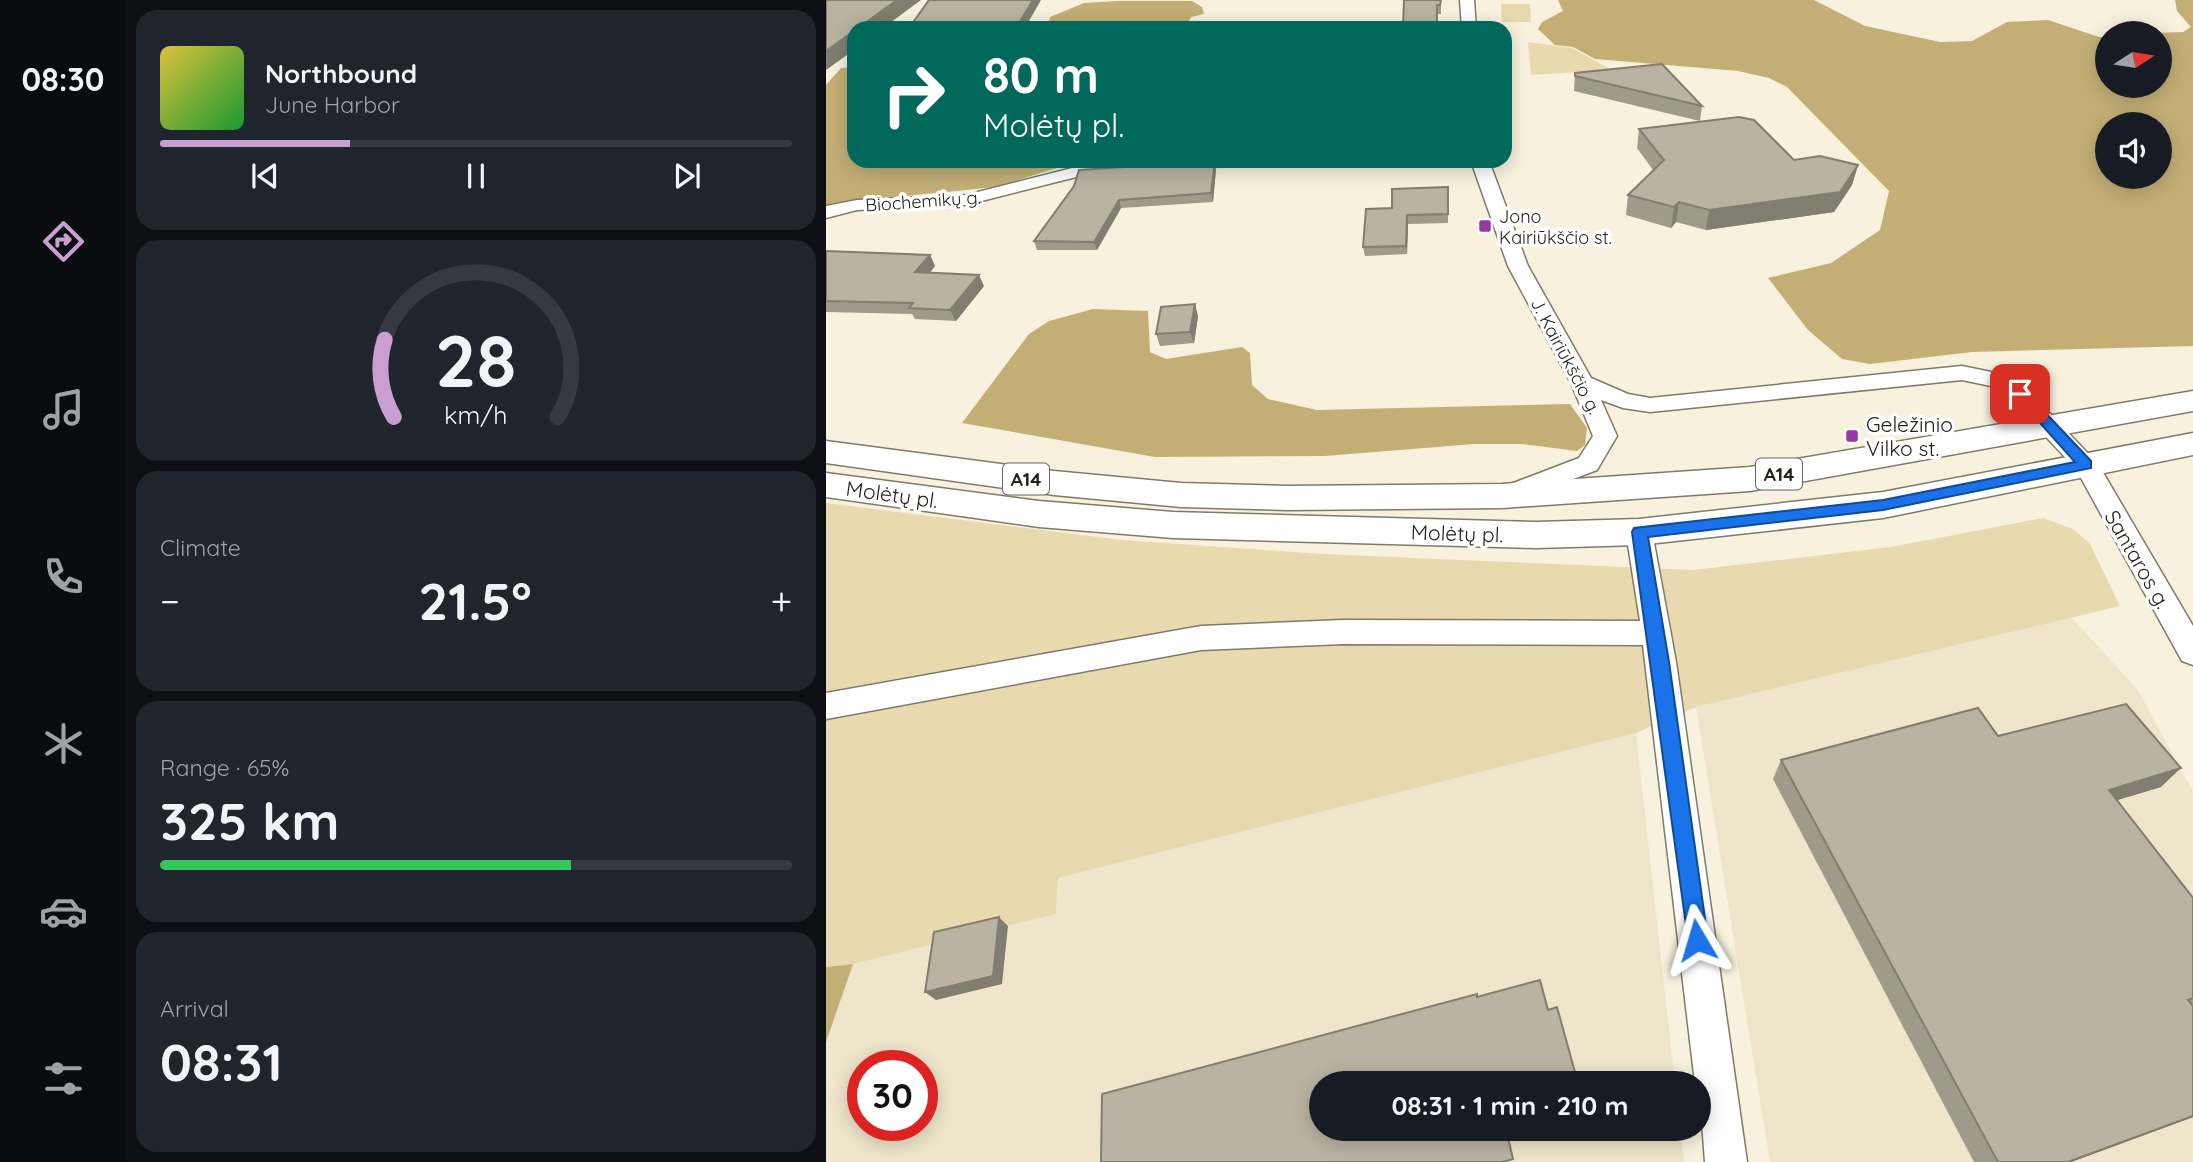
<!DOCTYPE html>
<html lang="en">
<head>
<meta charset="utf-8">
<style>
	body { margin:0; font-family:Quicksand,sans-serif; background:#20242c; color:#f1f3f6; height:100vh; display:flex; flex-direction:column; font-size:26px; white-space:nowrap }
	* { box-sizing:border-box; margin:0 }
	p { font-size:23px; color:#9ea1a6 }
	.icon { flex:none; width:38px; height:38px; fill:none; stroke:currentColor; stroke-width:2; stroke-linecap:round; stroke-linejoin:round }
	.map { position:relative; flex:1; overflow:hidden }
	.drawer { display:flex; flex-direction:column; gap:10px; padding:10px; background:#0d0f14; width:700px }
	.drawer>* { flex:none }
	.banner { position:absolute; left:21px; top:21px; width:665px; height:147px; border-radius:21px; box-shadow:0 4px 18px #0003; background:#00695c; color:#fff; overflow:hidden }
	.needle { width:46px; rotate:78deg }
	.buttons { position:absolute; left:1269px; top:21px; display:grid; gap:14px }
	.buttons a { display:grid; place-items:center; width:77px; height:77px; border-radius:50%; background:#171b24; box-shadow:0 4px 18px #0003; font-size:35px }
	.speed { position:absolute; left:21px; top:1050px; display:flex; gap:14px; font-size:35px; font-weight:700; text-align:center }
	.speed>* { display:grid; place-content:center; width:91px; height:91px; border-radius:50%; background:#171b24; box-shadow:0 4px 18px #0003; line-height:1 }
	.speed .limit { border:10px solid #d22; background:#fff; color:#111 }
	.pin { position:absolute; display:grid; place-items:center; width:60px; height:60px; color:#fff; margin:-30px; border-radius:14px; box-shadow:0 4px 10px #0006 }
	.me { position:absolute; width:77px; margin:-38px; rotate:353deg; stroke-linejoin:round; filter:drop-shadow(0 0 5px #0008) }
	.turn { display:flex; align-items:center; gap:24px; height:147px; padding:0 21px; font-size:32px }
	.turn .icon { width:91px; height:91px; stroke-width:2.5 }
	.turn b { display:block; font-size:49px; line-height:60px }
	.big { font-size:52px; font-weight:700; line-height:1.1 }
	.drawer .widget { flex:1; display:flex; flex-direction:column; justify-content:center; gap:10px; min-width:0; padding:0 24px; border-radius:21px; background:#20242c }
	.drawer .dial { align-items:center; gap:0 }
	.dial svg { height:182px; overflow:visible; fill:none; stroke:#363941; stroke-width:7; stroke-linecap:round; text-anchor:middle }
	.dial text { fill:#f1f3f6; stroke:none }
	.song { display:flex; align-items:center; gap:21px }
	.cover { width:84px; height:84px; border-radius:10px; background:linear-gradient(135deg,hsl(50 70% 55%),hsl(130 70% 35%)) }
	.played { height:7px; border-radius:4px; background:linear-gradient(90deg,#c89fd0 30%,#363941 30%) }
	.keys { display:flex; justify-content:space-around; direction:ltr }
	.heat { display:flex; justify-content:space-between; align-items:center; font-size:38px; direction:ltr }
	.charge { height:10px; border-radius:5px; background:linear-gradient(90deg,#34c759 65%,#363941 0) }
	.trip { position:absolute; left:483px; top:1071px; width:402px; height:70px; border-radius:35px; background:#171b24; box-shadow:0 4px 18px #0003; font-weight:700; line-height:70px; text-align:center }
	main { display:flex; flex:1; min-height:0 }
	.tab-bar { display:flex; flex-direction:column; width:126px; justify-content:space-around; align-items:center; background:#090b0e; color:#9ea1a6 }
	.tab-bar .icon { width:49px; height:49px }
	.tab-bar .active { color:#c89fd0 }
	.tab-bar b { font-size:32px; color:#f1f3f6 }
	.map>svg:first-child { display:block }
</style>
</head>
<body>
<main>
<nav class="tab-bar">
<b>08:30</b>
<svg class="icon active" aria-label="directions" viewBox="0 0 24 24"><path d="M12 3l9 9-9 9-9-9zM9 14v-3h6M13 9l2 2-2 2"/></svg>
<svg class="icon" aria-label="music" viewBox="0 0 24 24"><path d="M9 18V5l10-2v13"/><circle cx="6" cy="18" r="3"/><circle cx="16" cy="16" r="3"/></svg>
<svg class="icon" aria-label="phone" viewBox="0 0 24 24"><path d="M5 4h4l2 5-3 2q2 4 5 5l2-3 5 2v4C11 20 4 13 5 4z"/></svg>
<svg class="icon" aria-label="climate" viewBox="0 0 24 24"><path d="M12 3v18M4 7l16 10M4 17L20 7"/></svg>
<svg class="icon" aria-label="car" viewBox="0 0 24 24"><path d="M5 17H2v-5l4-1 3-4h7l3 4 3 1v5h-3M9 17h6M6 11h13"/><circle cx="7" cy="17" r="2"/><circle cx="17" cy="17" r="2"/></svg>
<svg class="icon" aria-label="filters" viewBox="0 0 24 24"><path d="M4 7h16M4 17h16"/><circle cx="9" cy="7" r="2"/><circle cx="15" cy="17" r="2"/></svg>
</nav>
<section class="drawer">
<div class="widget">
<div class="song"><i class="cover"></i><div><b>Northbound</b><p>June Harbor</p></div></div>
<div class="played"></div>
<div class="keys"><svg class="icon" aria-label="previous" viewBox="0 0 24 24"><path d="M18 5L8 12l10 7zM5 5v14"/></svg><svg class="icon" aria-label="pause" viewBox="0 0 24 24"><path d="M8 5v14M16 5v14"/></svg><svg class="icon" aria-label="next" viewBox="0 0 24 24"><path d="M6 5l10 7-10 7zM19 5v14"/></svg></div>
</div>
<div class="widget dial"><svg viewBox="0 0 100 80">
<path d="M14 69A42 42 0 1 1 86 69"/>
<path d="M14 69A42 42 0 0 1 10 35" stroke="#c89fd0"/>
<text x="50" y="56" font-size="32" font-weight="700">28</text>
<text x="50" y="72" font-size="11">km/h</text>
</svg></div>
<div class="widget"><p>Climate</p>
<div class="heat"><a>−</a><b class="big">21.5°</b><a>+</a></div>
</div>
<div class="widget"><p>Range · 65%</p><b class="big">325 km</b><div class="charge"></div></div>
<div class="widget"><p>Arrival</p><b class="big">08:31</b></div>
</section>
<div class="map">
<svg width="1367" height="1162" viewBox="0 0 1367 1162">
	<rect width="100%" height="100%" fill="#f8f1de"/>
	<!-- built -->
	<path fill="#eee5cb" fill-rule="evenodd" d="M1245,617L1312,690L1367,792V1162H944L870,707Z
		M810,733L849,1083H495V1129H854L858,1162H0V1042L27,964L230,914L232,878ZM37,1066H96V1125H37Z"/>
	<!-- green -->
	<path fill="#e8d9af" d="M675,4H704L705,22H676Z
		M702,42L746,48L786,70L705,75Z
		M0,503L296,540L496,554L867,570L1065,547L1217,518L1247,529L1264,544L1294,606L870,707L810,733L232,878L230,914L27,964L0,1042Z"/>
	<!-- forest -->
	<path fill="#c3af76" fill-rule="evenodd" d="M732,0H988L1039,26L1114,42L1146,41L1181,22L1201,21L1222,20L1273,37H1281V86H1334V33H1327L1357,32L1365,27L1351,11L1349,0H1367V346L1146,352L1044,364L1016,359L982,330L942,278L1005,263L1054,230L1063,191L961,87L943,78L912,71L769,59L747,47L729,45L712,29L716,22L737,11ZM1281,124H1334V177H1281Z
		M290,1H366L376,7L378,14L365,17L360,28H222L224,17L258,3Z
		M28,67V161H253L170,187L11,203L0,208V85L15,68Z
		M267,309L322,311L324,352L340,359L416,347L424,353L426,385L442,399L491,410L744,404L761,428L759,445L751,451L697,444H648L499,456L329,457L136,423L203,334L223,321Z
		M27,964L0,1042V967Z"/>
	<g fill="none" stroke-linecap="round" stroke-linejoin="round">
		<defs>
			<path id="street" d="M634,0H648L650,28H636Z
				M318,161H409L400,166L258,175L140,205L31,210L0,218V206L31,200L140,195L258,165Z
				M645,161H663L702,266L765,378L802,394L824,398L1136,366L1180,375L1195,383L1272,464L1367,626V665L1356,661L1250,469L1179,393L1165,386L1136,380L824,412L797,408L775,400L791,436L771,470L692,500L683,503L674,500L670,494L674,488L753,458L767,436L745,383L682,266Z
				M813,522L822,525L826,532L850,662L921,1162H879L873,1083H869L817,645L517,644L375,650L0,719V693L375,626L517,620L814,621L800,532L804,525Z"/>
			<path id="highway" d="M1367,391V411L924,491L676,508L462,510L355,507L228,495L0,463V441L228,471L355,483L462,486L676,484L924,467Z
				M1367,433V455L1057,518L813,545L711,548L347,538L213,527L0,497V473L213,501L347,512L711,522L813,519L1057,492Z"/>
		</defs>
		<!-- street casing -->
		<use href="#street" stroke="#7f7a69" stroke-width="3"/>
		<!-- highway casing -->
		<use href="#highway" stroke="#7f7a69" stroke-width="3"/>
		<!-- street -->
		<use href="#street" fill="#fff" fill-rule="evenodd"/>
		<!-- highway -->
		<use href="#highway" fill="#fff" fill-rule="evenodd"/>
	</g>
	<!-- wall -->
	<path fill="#a09a8b" d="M578,0H615V14H611Z
		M749,73L876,106L874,121L748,91Z
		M813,129L968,160L1032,165L1026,185L1008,212L880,230L850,222L845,228L800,215L802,195L827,170L811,148Z
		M390,169L387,202L295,208L271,250H211L208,241L248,186Z
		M622,187V223L582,224L581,254L539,256L537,247L566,208Z
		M0,251L104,255L109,266L104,273L158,286L130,321L89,319L86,314L0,312Z
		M372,316L368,343L334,346L330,334Z
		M1172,736L1335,787L1291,800L1367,898V1004L1366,1005L1367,1117L1245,1162H1148L947,779L955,760Z"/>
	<!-- shaded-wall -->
	<path fill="#827d71" d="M71,0H95L57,28H32Z
		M207,0H215L199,28H190Z
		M28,31V50L0,70V51Z
		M389,161L390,169L387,202L385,193Z
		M1032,165L1026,185L1008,212L880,230L883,210Z
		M293,200L295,208L271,250L268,242Z
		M853,202L850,222L845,228L848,207Z
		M581,215L582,224L581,254L580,246Z
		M104,255L109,266L94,283L89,272Z
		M153,275L158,286L130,321L124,310Z
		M369,304L372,316L368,343L364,332Z
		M1355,768L1335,787L1265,808L1283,790Z
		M173,917L182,926L176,984L110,1000L99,992Z
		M1367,1116V1117L1245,1162H1242Z"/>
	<!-- building -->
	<path fill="#bab3a2" stroke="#827d71" stroke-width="2" d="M0,0H71L32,28H28V31L0,51Z
		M103,0H207L190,28H83Z
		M578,0H615L614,5H611V28H577Z
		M836,64L876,106L749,76V73Z
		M913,117L928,120L968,160L994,156L1032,165L1014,192L883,210L853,202L848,207L802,195L838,160L813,129Z
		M389,161L385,193L293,200L268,242L208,241L248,186L253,170Z
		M622,187V214L581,215L580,246L537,247L540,209L566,208V189Z
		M0,251L104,255L89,272L153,275L124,310L83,308L87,303L0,301Z
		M369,304L364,332L330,334L335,307Z
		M1300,704L1355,768L1283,790L1367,898V998L1362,1000L1367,1006V1116L1242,1162H1172L955,760L1152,708L1172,736Z
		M173,917L167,976L99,992L108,932Z
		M714,980L722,1010L731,1007L752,1083H495V1129H680L687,1159L676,1162H275L276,1094L651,994V997Z"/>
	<!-- route -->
	<path fill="#1a73e8" stroke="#114b97" stroke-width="2" d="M1194,389L1199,391L1265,461V468L1057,510L822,537L843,662L882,940L878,947L871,951L863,947L806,532L808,528L1057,500L1249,462L1190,396L1188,394Z"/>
	<!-- markers -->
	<g fill="#9638a1" stroke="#fff" stroke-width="2.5">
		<rect x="652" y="219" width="14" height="14" rx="3.5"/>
		<rect x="1019" y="429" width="14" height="14" rx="3.5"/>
	</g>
	<g text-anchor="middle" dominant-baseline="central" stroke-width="7" stroke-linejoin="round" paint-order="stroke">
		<!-- far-street labels -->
		<g font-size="18" fill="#25221c" stroke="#fff">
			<text transform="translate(97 201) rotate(-4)">Biochemikų g.</text>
			<text transform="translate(740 356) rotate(62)">J. Kairiūkščio g.</text>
		</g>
		<!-- far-poi labels -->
		<g font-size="18" fill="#25221c" stroke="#fff" text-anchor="start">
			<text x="673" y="216">Jono<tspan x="673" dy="21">Kairiūkščio st.</tspan></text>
		</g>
		<!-- shield labels -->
		<g fill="#fff" stroke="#666460" stroke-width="2">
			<rect x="930" y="458.5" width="46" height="31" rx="5"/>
			<rect x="177" y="463.5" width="46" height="31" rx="5"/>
		</g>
		<g font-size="19" font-weight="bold" fill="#25221c">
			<text x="953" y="474">A14</text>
			<text x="200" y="479">A14</text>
		</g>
		<!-- poi labels -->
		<g font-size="21" fill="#25221c" stroke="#fff" text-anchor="start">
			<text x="1040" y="424">Geležinio<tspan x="1040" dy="24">Vilko st.</tspan></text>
		</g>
		<!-- street labels -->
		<g font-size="21" fill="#25221c" stroke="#fff">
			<text transform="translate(66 494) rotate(8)">Molėtų pl.</text>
			<text transform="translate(631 533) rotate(2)">Molėtų pl.</text>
			<text transform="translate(1312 559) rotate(60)">Santaros g.</text>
		</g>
	</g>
</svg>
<div class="buttons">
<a><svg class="needle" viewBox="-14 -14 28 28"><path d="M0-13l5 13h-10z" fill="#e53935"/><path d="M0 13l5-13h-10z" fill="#9ea1a6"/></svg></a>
<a><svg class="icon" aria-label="sound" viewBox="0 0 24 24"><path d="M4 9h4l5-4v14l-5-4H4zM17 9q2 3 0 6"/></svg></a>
</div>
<div class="speed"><div class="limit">30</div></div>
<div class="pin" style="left:1194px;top:394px;background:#d93025"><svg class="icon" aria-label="arrive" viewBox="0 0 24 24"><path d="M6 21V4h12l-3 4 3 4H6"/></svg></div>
<svg class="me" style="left:871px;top:940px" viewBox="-20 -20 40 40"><path d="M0-17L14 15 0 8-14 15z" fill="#1a73e8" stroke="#fff" stroke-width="4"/></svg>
<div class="trip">08:31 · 1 min · 210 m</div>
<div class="banner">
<div class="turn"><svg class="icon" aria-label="right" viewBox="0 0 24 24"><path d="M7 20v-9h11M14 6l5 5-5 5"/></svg><div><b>80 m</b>Molėtų pl.</div></div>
</div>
</div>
</main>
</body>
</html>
